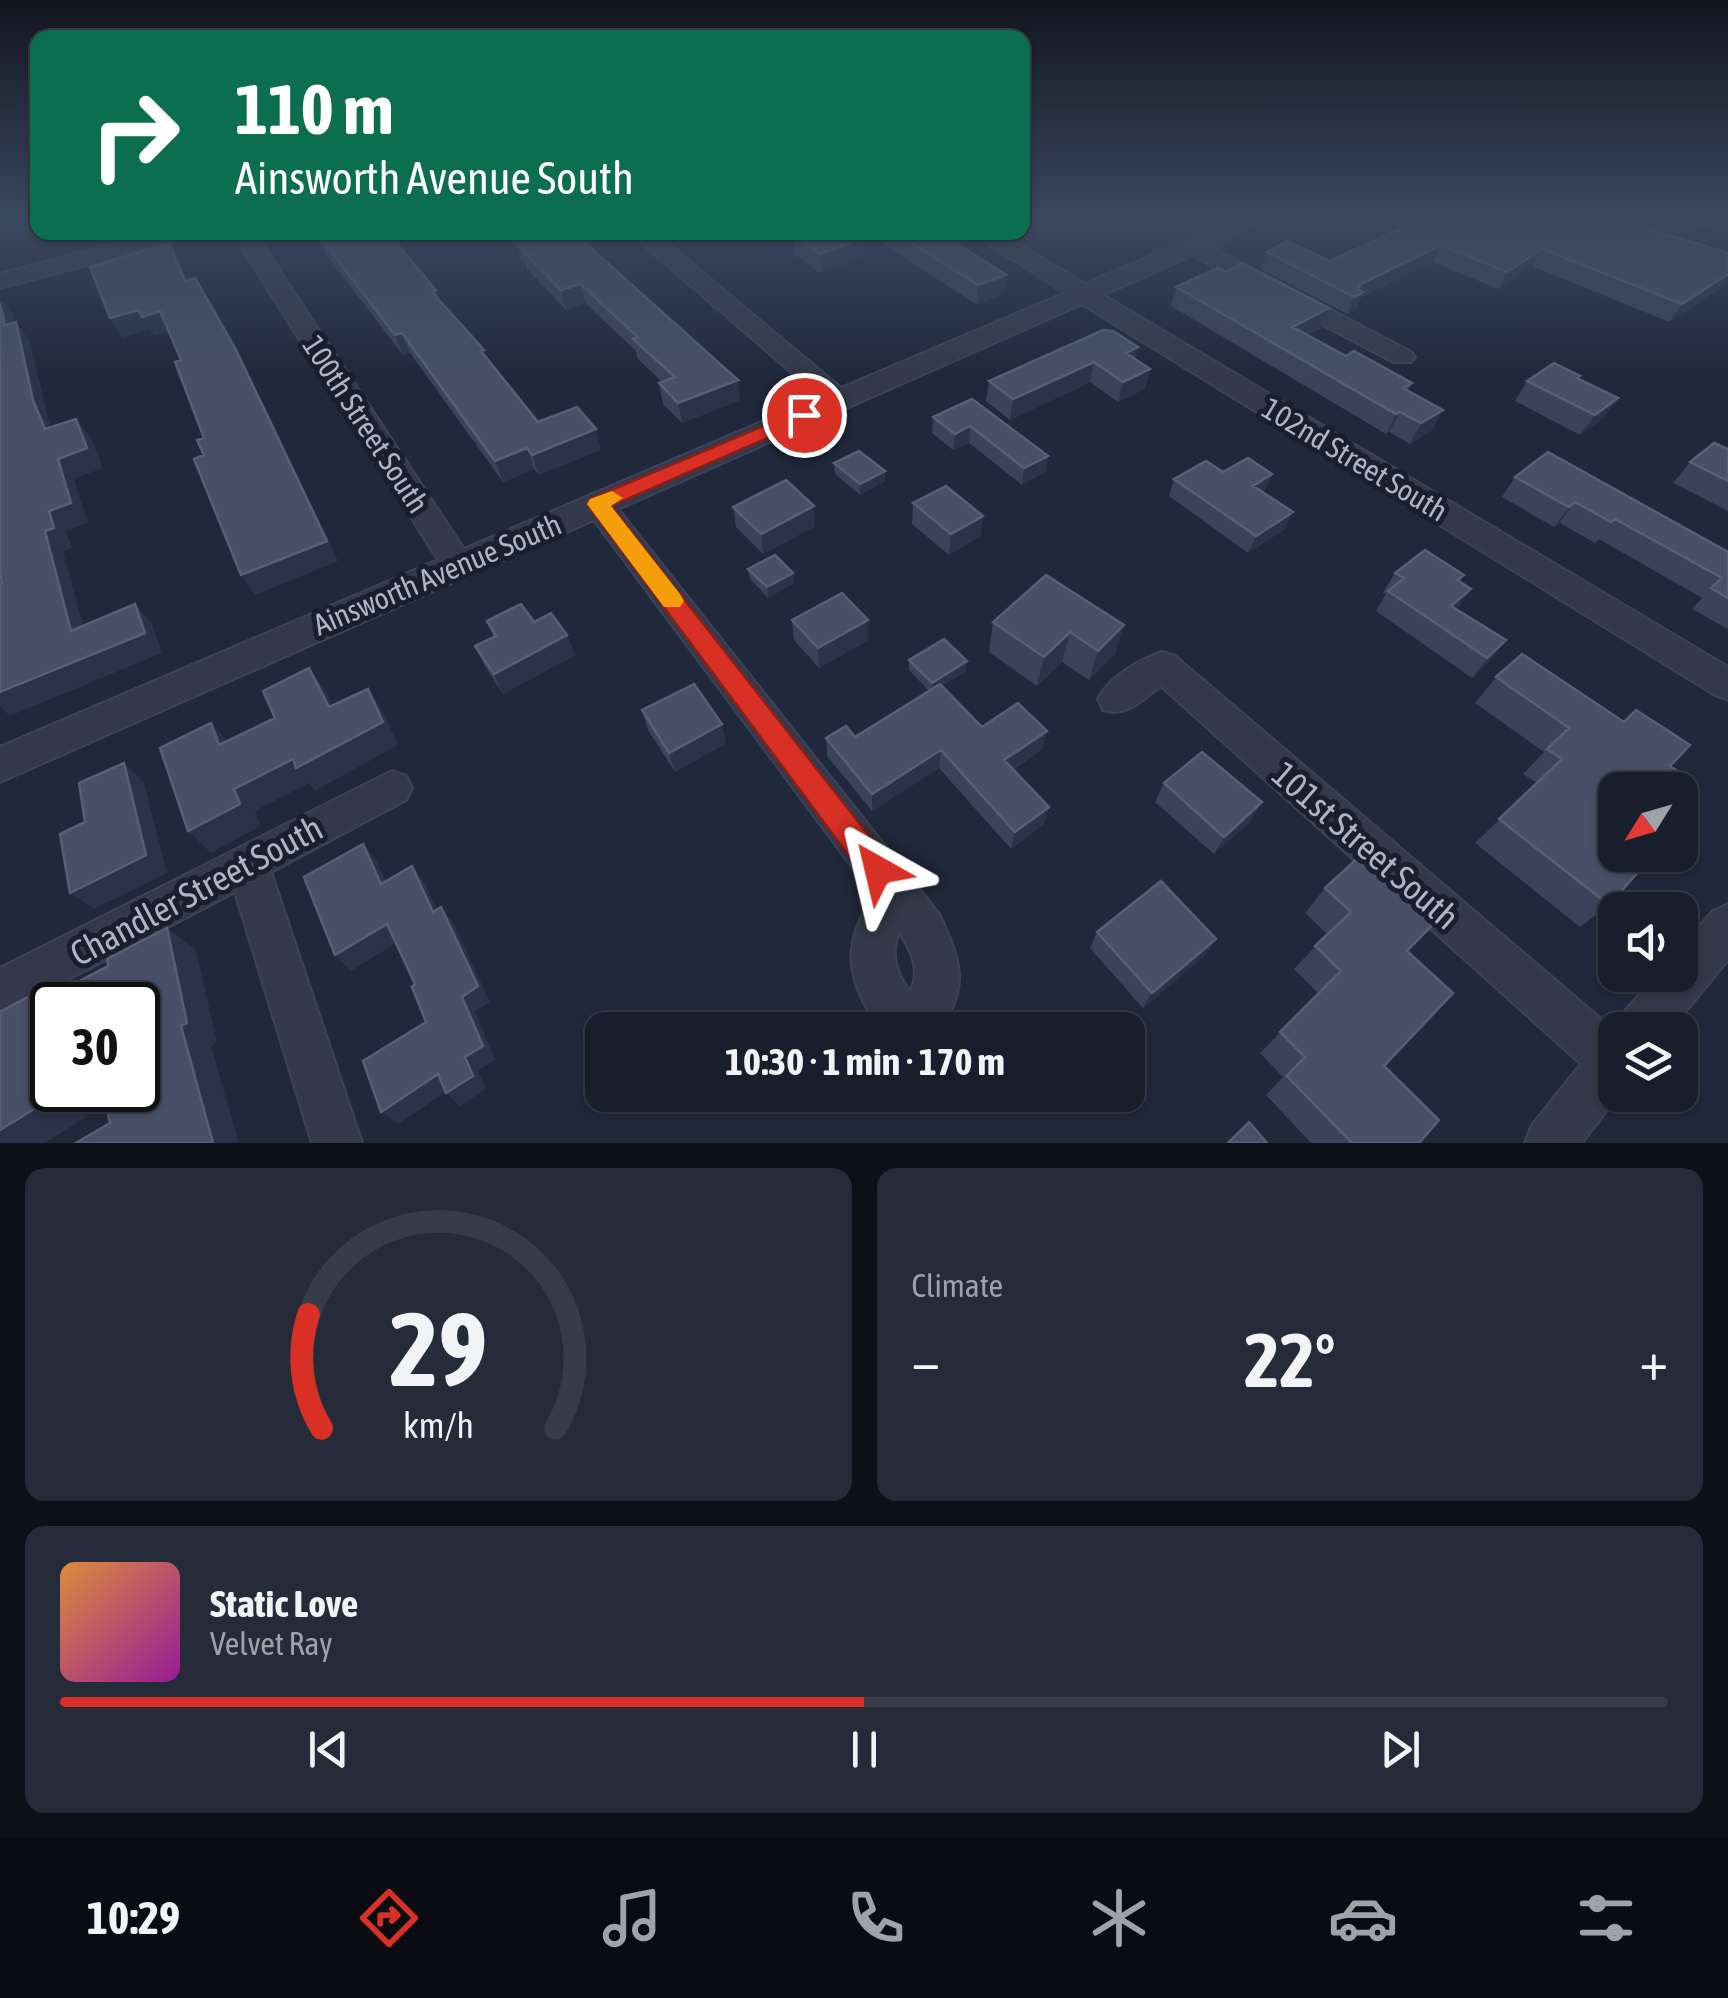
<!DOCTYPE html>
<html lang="en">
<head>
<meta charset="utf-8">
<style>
	body { margin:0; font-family:"Asap Condensed",sans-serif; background:#252b38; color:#f1f3f6; height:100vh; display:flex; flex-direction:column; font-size:38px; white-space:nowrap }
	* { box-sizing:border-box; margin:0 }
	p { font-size:32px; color:#9fa2a9 }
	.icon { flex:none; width:55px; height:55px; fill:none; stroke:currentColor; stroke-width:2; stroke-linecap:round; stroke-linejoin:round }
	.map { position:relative; height:1143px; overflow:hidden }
	.side { display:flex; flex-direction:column; gap:25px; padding:25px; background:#0d1018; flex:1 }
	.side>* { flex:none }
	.guide { position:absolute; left:30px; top:30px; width:1000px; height:210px; border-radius:20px; box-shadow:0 2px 8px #0004,0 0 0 2px #363c48; background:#0b6e4f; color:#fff; overflow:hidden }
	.needle { width:65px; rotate:233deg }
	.buttons { position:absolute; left:1598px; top:772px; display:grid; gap:20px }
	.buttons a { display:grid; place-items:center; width:100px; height:100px; border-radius:20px; background:#181e2c; box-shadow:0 2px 8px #0004,0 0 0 2px #363c48; font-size:50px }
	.speed { position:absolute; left:30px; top:982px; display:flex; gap:20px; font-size:50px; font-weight:700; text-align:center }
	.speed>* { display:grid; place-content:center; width:130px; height:130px; border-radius:50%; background:#181e2c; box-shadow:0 2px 8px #0004,0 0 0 2px #363c48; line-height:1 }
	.speed .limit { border:5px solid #111; border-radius:15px; background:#fff; color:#111 }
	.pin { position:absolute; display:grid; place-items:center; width:85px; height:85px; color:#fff; margin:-42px; border:5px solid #fff; border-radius:50%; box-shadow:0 2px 10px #0007 }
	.me { position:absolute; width:110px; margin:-55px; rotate:323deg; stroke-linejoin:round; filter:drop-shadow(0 0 8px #0008) }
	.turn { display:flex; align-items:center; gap:35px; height:210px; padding:0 40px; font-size:45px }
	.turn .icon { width:130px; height:130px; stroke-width:2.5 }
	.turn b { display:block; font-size:70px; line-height:85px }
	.big { font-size:75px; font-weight:700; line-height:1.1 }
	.side .card { flex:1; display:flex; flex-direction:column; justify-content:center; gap:15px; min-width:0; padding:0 35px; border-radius:20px; background:#252b38 }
	.side .dial { align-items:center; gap:0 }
	.dial svg { height:260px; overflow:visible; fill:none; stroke:#363c48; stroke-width:7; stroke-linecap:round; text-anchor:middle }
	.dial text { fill:#f1f3f6; stroke:none }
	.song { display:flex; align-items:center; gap:30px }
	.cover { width:120px; height:120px; border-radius:15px; background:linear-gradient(135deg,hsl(30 70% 55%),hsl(300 70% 35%)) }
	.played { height:10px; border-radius:5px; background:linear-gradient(90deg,#d93025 50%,#363c48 50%) }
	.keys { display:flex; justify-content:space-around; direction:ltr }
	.heat { display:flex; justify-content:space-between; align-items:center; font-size:55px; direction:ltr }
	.side .tiles { flex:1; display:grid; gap:25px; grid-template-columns:1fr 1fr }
	.card:last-child { grid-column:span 2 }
	.trip { position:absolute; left:585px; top:1012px; width:560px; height:100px; border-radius:20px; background:#181e2c; box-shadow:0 2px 8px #0004,0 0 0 2px #363c48; font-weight:700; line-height:100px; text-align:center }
	.menu { display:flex; height:160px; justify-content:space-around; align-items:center; background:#0a0c12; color:#9fa2a9 }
	.menu .icon { width:70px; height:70px }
	.menu .on { color:#d93025 }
	.menu b { font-size:45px; color:#f1f3f6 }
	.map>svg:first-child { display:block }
</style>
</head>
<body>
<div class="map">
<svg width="1728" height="1143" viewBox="0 0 1728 1143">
	<rect width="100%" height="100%" fill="#20283b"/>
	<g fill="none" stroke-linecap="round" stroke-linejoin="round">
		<defs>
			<path id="minor" d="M1242,217H1270L1211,247L1411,352L1415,357L1411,362H1393L1193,255L1103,295L1728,667V700L1715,695L1082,304L618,509L939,914C960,959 971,986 939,1030H880C847,979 840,949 873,895L594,520L0,782V747L438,560L232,232H254L464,549L820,397L629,232H654L841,388L1065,293L971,232H998L1085,284ZM899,932C912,951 921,971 910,992C896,972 890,956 899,932Z
				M1689,217L1728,221V234L1691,222Z
				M157,232H195L192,237L0,288V274Z
				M1162,652L1175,656L1615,1031V1095H1618L1582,1143H1525L1532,1125L1581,1064L1161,686C1142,700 1127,718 1103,710L1098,699C1108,678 1140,659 1162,652Z
				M392,771L406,776L412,788L406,800L271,872L362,1143H312L235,892L0,1015V968Z
				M1728,904V960L1670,1030H1616L1623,1013L1657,975H1680V948L1713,911Z"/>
		</defs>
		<!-- minor casing -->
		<use href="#minor" stroke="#3d4354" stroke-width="4"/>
		<!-- minor -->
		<use href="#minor" fill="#343a4b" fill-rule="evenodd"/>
	</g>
	<!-- wall -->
	<path fill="#3b435a" d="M1396,217H1611L1728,253V283L1669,322L1532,266L1498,289L1433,262L1360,298L1356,310L1347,314L1261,269L1267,252L1330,261L1400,228L1393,225Z
		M312,232H387L436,290L440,300L538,422L601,450L539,475L534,469L503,482L410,353L403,355L329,258Z
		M502,232H573L740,400L682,423L663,404L659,383L662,382L637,358L636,351L585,303L566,310L527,269L526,263L520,258L518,249Z
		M865,232H939L1006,275L1003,294L977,305Z
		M794,235L865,256L821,274L795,254Z
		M1226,272L1329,308L1321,328L1307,335L1346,356L1412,383L1408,390L1432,430L1410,444L1389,432L1386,434L1171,306L1176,287Z
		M1103,330L1135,359L1150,369L1145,389L1118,402L1090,382L1010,420L986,401L989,381Z
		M1578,379L1618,398L1603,418L1580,435L1515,401L1527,381Z
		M972,399L1048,456L1045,472L1022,485L969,443L953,450L932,433L933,417Z
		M1728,449V511L1673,483L1690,462Z
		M834,463L885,481L860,495L835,474Z
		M1223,472L1272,474L1263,493L1285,529L1248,553L1169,496L1174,479Z
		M1515,477L1728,552V629L1692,609L1702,598L1599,539L1595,543L1560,523L1554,527L1502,497Z
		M913,503L983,516L980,536L949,555L912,524Z
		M733,507L815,526L763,554L736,527Z
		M748,569L793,573L794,583L768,598L750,579Z
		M1395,573L1464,575L1460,582L1457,609L1506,640L1490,660L1472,678L1376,611L1386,594L1383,593Z
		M792,620H868V640L819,668L794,640Z
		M487,621L567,635L575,655L503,694L485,666L475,646L494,637Z
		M993,622L1124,625L1115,654L1089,680L1062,662L1037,686L989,652Z
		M1522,654L1615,790L1609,905L1580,927L1475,843L1537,783L1523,774L1544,752L1475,703L1496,677Z
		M909,660L966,671L942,686L982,727L1047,731L1042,749L1013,770L1049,807L1044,824L1011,849L939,768L872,811L827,756L826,738L855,737L929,691L909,670Z
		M642,710L726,743L675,772L648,730Z
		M1164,783L1251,821L1214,854L1155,802Z
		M1325,888L1407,951L1384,1066L1419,1143H1311L1266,1095L1283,1077L1260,1053L1319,994L1294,969L1327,934L1305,913Z
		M1097,932L1205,955L1143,1008L1090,948Z"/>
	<!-- shaded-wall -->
	<path fill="#2b3349" d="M865,237V256L821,274L820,254Z
		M169,243L179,261L196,300L185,281Z
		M1441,245L1433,262L1360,298L1356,310L1347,314L1357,289L1361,284Z
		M1542,249L1532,266L1498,289L1507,272Z
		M1728,274V283L1669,322L1682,304Z
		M1006,275L1003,294L977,305L978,285Z
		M580,284L585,303L566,310L561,290Z
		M0,297L12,313L20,344L5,325Z
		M1329,308L1321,328L1285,347L1293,327Z
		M139,310L160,311L172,330L154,336L150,329L122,338L110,318Z
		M16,322L30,341L49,421L61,450L45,429L33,400Z
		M402,333L410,353L403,355L395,335Z
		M234,346L245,365L338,561L255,595L241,575Z
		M1138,347L1133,367L1126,353Z
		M1094,362L1090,382L1010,420L1013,399Z
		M1150,369L1145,389L1118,402L1123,382Z
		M738,380L740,400L682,423L678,403Z
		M1618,398L1603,418L1580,435L1595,415Z
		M1443,410L1432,430L1410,444L1421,423Z
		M1400,412L1389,432L1386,434L1396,414Z
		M76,419L92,439L103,468L74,479L88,523L66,531L72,548L63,551L90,651L71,631L45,531L58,459Z
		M970,426L969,443L953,450L955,434Z
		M596,429L601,450L539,475L532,455Z
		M527,448L534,469L503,482L495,461Z
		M1048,456L1045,472L1022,485L1024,468Z
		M885,471V481L860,495V484Z
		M1272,474L1265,491L1246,503L1253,486Z
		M1575,502L1560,523L1554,527L1569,507Z
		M814,506L815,526L763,554L761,534Z
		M1293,512L1285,529L1248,553L1256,536Z
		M983,516L980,536L949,555L951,534Z
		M793,573L794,583L768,598L767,587Z
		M1471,589L1457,609L1437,626L1451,606Z
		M135,604L152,624L162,653L10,716L0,707V692Z
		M868,620V640L819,668L818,648Z
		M1124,625L1115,654L1089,680L1098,651Z
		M1070,632L1062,662L1037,686L1044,657Z
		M567,635L575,655L503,694L494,674Z
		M1506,640L1490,660L1472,678L1487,658Z
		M967,661L966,671L931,693L932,683Z
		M309,668L326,692L345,730L329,707Z
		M368,689L383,712L398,745L315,791L309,783L255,811L261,826L211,853L188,831L234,789Z
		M211,723L232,747L219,745Z
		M722,724L726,743L675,772L669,753Z
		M1047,731L1042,749L1000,778L1004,760Z
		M941,750L939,768L872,811V794Z
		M124,763L144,782L167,873L94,909L70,893Z
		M1262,802L1251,821L1214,854L1224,837Z
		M1049,807L1044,824L1011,849L1015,832Z
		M363,844L377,862L395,901L381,884Z
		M412,866L425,884L446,929L433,912Z
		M441,907L454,924L490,1002L475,1011L495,1059L478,1071L486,1089L460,1106L446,1093L465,1057L462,997Z
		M387,924L401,940L351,971L335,955Z
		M167,928L196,950L217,1042L211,1046L239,1143H213L181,1026Z
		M1216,939L1205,955L1143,1008L1152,993Z
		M39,991L63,1005L41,1001Z
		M438,1074L453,1087L398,1124L381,1112Z
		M56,1090H97L91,1094L94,1112L45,1143H0V1130Z"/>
	<!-- building -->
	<path fill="#475066" stroke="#585f75" stroke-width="2.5" d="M1414,217H1611L1728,253V274L1682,304L1542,249L1507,272L1441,245L1361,284L1357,289L1363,292L1354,297L1267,252L1287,241L1330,261L1409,225L1403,222Z
		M316,232H387L436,290L432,292L484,350L481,351L538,422L577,407L596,429L532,455L527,448L495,461L402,333L395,335Z
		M515,232H573L738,380L678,403L659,383L675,377L633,339L638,337L580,284L561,290L522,250L525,249L515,239L520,237Z
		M802,232H858L865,237L820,254L794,235Z
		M893,232H939L1006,275L978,285Z
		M169,243L185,281L195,278L234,346L327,541L241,575L194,459L204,455L197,440L204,438L175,362L181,360L160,311L142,317L139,310L110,318L90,267Z
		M1242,263L1329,308L1293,327L1346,356L1354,351L1412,383L1403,388L1443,410L1421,423L1400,412L1396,414L1176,287L1218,268L1226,272Z
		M0,303L5,325L16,322L33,400L45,429L76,419L87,448L58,459L71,503L49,511L54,528L45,531L71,631L135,604L145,633L0,692V583H2L0,572Z
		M1103,330L1113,331L1138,347L1126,353L1150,369L1123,382L1094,362L1013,399L989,381Z
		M1554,363L1580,376L1577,378L1618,398L1595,415L1527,381Z
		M972,399L1048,456L1024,468L970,426L955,434L933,417Z
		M1714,443L1728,449V481L1690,462Z
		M859,451L885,471L860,484L834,463Z
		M1548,452L1728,552V598L1711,588L1722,578L1615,519L1611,522L1575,502L1569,507L1515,477Z
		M1248,458L1272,474L1253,486L1293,512L1256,536L1174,479L1206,461L1223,472Z
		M786,480L814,506L761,534L733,507Z
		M946,486L983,516L951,534L913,503Z
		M1425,550L1464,575L1457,580L1471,589L1451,606L1506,640L1487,658L1388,591L1404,578L1395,573Z
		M775,555L793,573L767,587L748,569Z
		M1046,575L1124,625L1098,651L1070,632L1044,657L993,622Z
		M842,593L868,620L818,648L792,620Z
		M521,604L534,622L551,613L567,635L494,674L475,646L496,636L487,621Z
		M944,639L967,661L932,683L909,660Z
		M1522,654L1624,722L1636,710L1690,745L1670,766L1695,783L1680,799V790H1615V855H1640L1648,861L1609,905L1499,819L1562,759L1547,749L1569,728L1496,677Z
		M309,668L329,707L368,689L383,722L296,768L293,759L234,789L240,804L188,831L160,748L211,723L219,745L275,718L263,691Z
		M694,684L722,724L669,753L642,710Z
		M940,684L982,727L1018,703L1047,731L1004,760L1049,807L1015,832L941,750L872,794L826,738L846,726L855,737Z
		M1202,752L1262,802L1224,837L1164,783Z
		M124,763L146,855L70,893L60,834L85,822L79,783Z
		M363,844L381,884L412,866L433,912L441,907L478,986L462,997L483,1046L465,1057L473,1076L446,1093L438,1074L381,1112L363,1061L426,1022L412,987L415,984L387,924L335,955L304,877Z
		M1360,856L1435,922L1407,951L1453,993L1384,1066L1439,1120L1419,1143H1352L1287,1076L1305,1057L1280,1032L1341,971L1315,946L1351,912L1325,888Z
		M1161,881L1216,939L1152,993L1097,932Z
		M167,928L187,1023L181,1026L213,1143H76L110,1123L106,1105L130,1090H138V1005H52V1090H56L57,1095L0,1130V1012L39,991L41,1001L108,966L107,959Z
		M1249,1122L1267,1143H1228Z"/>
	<!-- sky -->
	<linearGradient id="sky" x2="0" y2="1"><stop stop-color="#121620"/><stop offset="0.58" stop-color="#3c4860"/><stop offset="1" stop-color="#3c4860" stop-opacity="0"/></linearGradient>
	<rect width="1728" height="377" fill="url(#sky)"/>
	<!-- route -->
	<path fill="#d93025" stroke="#8d1f18" stroke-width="2.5" d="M804,409L814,415L811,419L611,506L888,860L892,870L888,880L878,884L867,880L587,504L590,499Z"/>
	<!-- slow -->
	<path fill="#f59e0b" d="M612,491L623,498L611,506L680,594L684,601L680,607H664L587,504L590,499Z"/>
	<g text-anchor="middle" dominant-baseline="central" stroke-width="10" stroke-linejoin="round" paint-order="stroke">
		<!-- street labels -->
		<g font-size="30" fill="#afb4c7" stroke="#191f2f">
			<text transform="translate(366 424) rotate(57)">100th Street South</text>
			<text transform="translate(1355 459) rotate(31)">102nd Street South</text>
			<text transform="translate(437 574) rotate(-23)">Ainsworth Avenue South</text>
		</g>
		<!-- near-street labels -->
		<g font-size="35" fill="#afb4c7" stroke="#191f2f">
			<text transform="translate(1366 845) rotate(41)">101st Street South</text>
			<text transform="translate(196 890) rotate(-28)">Chandler Street South</text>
		</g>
	</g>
</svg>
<div class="buttons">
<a><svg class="needle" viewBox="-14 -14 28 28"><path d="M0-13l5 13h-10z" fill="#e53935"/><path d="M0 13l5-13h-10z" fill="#9fa2a9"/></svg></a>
<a><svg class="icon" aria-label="sound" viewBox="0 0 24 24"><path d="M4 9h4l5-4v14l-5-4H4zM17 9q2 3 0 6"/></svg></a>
<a><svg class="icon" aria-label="layers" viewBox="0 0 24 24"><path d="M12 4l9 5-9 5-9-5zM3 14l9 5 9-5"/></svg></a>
</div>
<div class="speed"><div class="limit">30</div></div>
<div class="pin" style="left:804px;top:415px;background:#d93025"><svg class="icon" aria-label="arrive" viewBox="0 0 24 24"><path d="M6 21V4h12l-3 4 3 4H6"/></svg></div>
<svg class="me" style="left:878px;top:870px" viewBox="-20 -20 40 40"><path d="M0-17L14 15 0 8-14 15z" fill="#d93025" stroke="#fff" stroke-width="4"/></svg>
<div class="trip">10:30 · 1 min · 170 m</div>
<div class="guide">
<div class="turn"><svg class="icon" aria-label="right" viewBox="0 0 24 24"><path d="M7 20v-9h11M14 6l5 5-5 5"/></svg><div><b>110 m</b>Ainsworth Avenue South</div></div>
</div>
</div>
<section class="side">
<div class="tiles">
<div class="card dial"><svg viewBox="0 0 100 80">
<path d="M14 69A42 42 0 1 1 86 69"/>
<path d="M14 69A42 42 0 0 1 10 34" stroke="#d93025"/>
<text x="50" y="56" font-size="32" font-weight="700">29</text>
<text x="50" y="72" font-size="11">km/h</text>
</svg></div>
<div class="card"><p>Climate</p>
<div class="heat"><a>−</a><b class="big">22°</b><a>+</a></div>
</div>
<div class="card">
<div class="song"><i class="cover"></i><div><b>Static Love</b><p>Velvet Ray</p></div></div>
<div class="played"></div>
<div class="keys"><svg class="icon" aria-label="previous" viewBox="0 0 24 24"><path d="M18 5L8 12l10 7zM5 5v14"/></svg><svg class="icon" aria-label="pause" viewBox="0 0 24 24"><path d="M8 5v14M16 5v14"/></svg><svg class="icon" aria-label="next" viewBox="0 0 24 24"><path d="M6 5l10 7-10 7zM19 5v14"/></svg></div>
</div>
</div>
</section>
<nav class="menu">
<b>10:29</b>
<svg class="icon on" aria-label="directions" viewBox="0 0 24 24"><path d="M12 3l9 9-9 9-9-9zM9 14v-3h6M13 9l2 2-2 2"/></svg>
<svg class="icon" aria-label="music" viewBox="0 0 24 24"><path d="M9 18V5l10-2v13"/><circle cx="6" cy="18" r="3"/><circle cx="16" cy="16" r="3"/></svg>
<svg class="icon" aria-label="phone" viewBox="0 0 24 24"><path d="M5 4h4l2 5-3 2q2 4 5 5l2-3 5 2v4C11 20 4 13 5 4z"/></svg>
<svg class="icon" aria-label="climate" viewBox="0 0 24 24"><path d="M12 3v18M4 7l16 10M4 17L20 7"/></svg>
<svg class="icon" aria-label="car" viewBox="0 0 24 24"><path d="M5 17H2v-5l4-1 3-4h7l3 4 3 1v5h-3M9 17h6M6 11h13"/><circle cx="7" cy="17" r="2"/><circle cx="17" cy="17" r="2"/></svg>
<svg class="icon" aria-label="filters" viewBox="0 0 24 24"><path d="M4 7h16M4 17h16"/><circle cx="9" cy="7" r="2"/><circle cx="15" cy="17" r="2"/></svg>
</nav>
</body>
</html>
